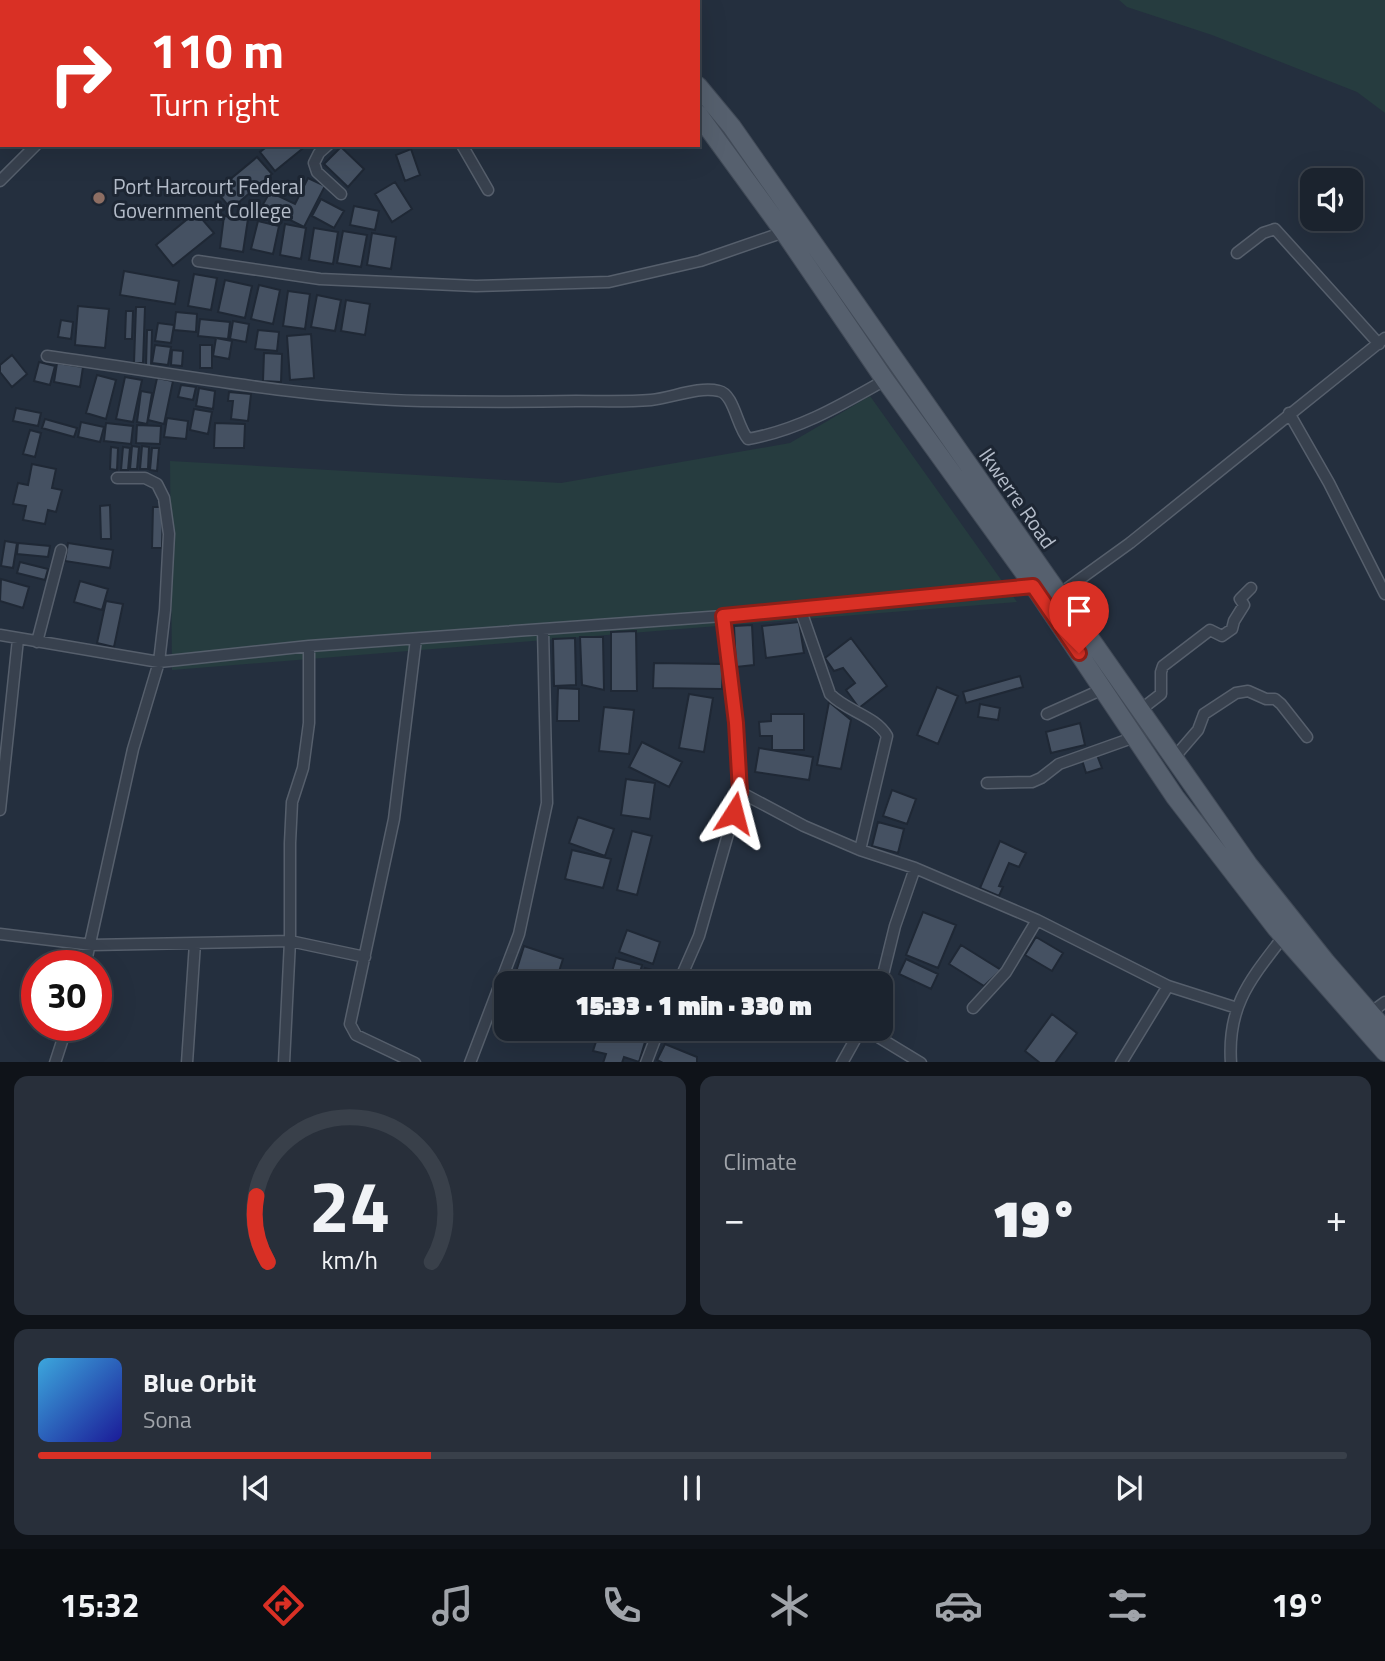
<!DOCTYPE html>
<html lang="en">
<head>
<meta charset="utf-8">
<style>
	body { margin:0; font-family:"Titillium Web",sans-serif; background:#282f3a; color:#f1f3f6; height:100vh; display:flex; flex-direction:column; font-size:26px; white-space:nowrap }
	* { box-sizing:border-box; margin:0 }
	p { font-size:23px; color:#a0a4aa }
	.icon { flex:none; width:38px; height:38px; fill:none; stroke:currentColor; stroke-width:2; stroke-linecap:round; stroke-linejoin:round }
	.map { position:relative; height:1062px; overflow:hidden }
	.drawer { display:flex; flex-direction:column; gap:14px; padding:14px; background:#0f1319; flex:1 }
	.drawer>* { flex:none }
	.hud { position:absolute; left:0px; top:0px; width:700px; height:147px; box-shadow:0 7px 28px #0002,0 0 0 2px #39404a; background:#d93025; color:#fff; overflow:hidden }
	.controls { position:absolute; left:1300px; top:168px; display:grid; gap:14px }
	.controls a { display:grid; place-items:center; width:63px; height:63px; border-radius:14px; background:#1b232e; box-shadow:0 7px 28px #0002,0 0 0 2px #39404a; font-size:35px }
	.speed { position:absolute; left:21px; top:950px; display:flex; gap:14px; font-size:35px; font-weight:700; text-align:center }
	.speed>* { display:grid; place-content:center; width:91px; height:91px; border-radius:50%; background:#1b232e; box-shadow:0 7px 28px #0002,0 0 0 2px #39404a; line-height:1 }
	.speed .limit { border:10px solid #d22; background:#fff; color:#111 }
	.pin { position:absolute; display:grid; place-items:center; width:60px; height:60px; color:#fff; margin:-72px -30px; border-radius:50% 50% 50% 0; rotate:-45deg; box-shadow:0 0 7px #0007 }
	.pin .icon { rotate:45deg }
	.me { position:absolute; width:77px; margin:-38px; rotate:9deg; stroke-linejoin:round; filter:drop-shadow(0 0 5px #0008) }
	.turn { display:flex; align-items:center; gap:24px; height:147px; padding:0 35px; font-size:32px }
	.turn .icon { width:91px; height:91px; stroke-width:2.5 }
	.turn b { display:block; font-size:49px; line-height:60px }
	.big { font-size:52px; font-weight:800; line-height:1.1 }
	.drawer .widget { flex:1; display:flex; flex-direction:column; justify-content:center; gap:10px; min-width:0; padding:0 24px; border-radius:14px; background:#282f3a }
	.drawer .dial { align-items:center; gap:0 }
	.dial svg { height:182px; overflow:visible; fill:none; stroke:#39404a; stroke-width:7; stroke-linecap:round; text-anchor:middle }
	.dial text { fill:#f1f3f6; stroke:none }
	.song { display:flex; align-items:center; gap:21px }
	.cover { width:84px; height:84px; border-radius:10px; background:linear-gradient(135deg,hsl(200 70% 55%),hsl(240 70% 35%)) }
	.played { height:7px; border-radius:4px; background:linear-gradient(90deg,#d93025 30%,#39404a 30%) }
	.keys { display:flex; justify-content:space-around; direction:ltr }
	.heat { display:flex; justify-content:space-between; align-items:center; font-size:38px; direction:ltr }
	.drawer .tiles { flex:1; display:grid; gap:14px; grid-template-columns:1fr 1fr }
	.widget:last-child { grid-column:span 2 }
	.trip { position:absolute; left:494px; top:971px; width:399px; height:70px; border-radius:14px; background:#1b232e; box-shadow:0 7px 28px #0002,0 0 0 2px #39404a; font-weight:800; line-height:70px; text-align:center }
	.dock { display:flex; height:112px; justify-content:space-around; align-items:center; background:#0b0e12; color:#a0a4aa }
	.dock .icon { width:49px; height:49px }
	.dock .selected { color:#d93025 }
	.dock b { font-size:32px; color:#f1f3f6 }
	.map>svg:first-child { display:block }
</style>
</head>
<body>
<div class="map">
<svg width="1385" height="1063" viewBox="0 0 1385 1063">
	<rect width="100%" height="100%" fill="#242f3e"/>
	<!-- green -->
	<path fill="#263c3f" d="M1119,0H1385V113L1357,92L1212,35L1127,7Z
		M870,396L1017,602L172,670L170,461L561,483L790,443Z"/>
	<!-- building -->
	<path fill="#455162" stroke="#1f2835" stroke-width="2" d="M269,145H307L275,171L260,152Z
		M341,147L364,169L348,187L324,164Z
		M411,149L420,175L405,181L396,155Z
		M257,157L272,174L231,209L216,191Z
		M308,178L325,186L304,227L262,206L270,192L295,204Z
		M395,182L412,209L392,222L375,194Z
		M321,199L344,211L334,228L312,216Z
		M354,206L379,211L375,230L350,225Z
		M196,212L214,233L173,266L156,245Z
		M224,216L248,219L243,252L220,248Z
		M258,221L279,226L273,254L251,249Z
		M285,224L306,228L301,259L280,255Z
		M314,228L338,232L333,264L309,260Z
		M343,231L367,235L361,267L337,263Z
		M372,233L396,237L391,269L367,265Z
		M124,271L179,281L175,304L120,295Z
		M194,274L217,278L211,310L188,306Z
		M225,280L252,286L245,318L218,312Z
		M259,285L280,290L273,324L251,319Z
		M288,291L310,294L305,329L283,326Z
		M317,295L341,300L335,331L311,327Z
		M346,300L370,304L365,335L341,331Z
		M78,306L109,309L105,348L75,345Z
		M136,307H145L143,363H134Z
		M126,311H133L132,339H125Z
		M176,312L197,314L196,332L174,330Z
		M200,319L230,322L228,339L198,336Z
		M61,320L73,322L71,339L58,337Z
		M233,321L249,324L246,342L230,339Z
		M158,323L174,325L171,343L155,341Z
		M147,330H152L151,366H146Z
		M258,330L279,332L277,351L255,349Z
		M311,334L314,378L290,380L287,336Z
		M216,338L232,341L229,359L213,356Z
		M155,345L171,347L168,365L152,363Z
		M200,345H212V368H200Z
		M172,350L183,351L182,366L171,365Z
		M264,353L282,354L281,382L263,381Z
		M12,355L27,374L12,387L0,372V365Z
		M39,362L55,366L50,385L34,381Z
		M57,363L83,367L80,387L54,382Z
		M97,375L116,380L106,419L86,413Z
		M125,377L142,380L133,422L116,419Z
		M157,378L173,381L164,424L148,420Z
		M181,385L196,387L193,400L178,397Z
		M199,388L215,391L213,409L196,406Z
		M141,391L152,393L147,424L137,422Z
		M229,392L251,394L248,421L231,419L233,401H228Z
		M16,408L41,413L38,426L13,421Z
		M194,409L212,412L208,434L190,430Z
		M167,418L188,421L186,439L164,437Z
		M45,419L77,428L74,437L42,428Z
		M81,422L104,427L100,442L78,437Z
		M106,423L133,426L131,444L104,441Z
		M215,423L245,424L244,448H214Z
		M137,425L161,426L160,444L136,443Z
		M30,430L41,433L35,457L23,454Z
		M132,446L139,447L137,469H130Z
		M142,446L149,447L148,469H140Z
		M111,447L118,448L117,470L110,469Z
		M123,447L130,448L128,470H121Z
		M152,448H159L157,471L150,470Z
		M32,464L56,469L52,488L62,490L56,512L48,510L45,524L23,520L26,506L13,504L18,483L28,485Z
		M110,505L111,539H101L100,506Z
		M153,507H163L162,548H152Z
		M5,541L17,543L13,568L1,566Z
		M18,543L50,546L48,557L17,554Z
		M68,543L113,550L110,568L65,561Z
		M20,562L48,569L45,580L17,573Z
		M1,579L29,587L23,608L0,601Z
		M80,581L108,589L102,610L74,602Z
		M106,601L123,604L114,647L97,643Z
		M799,622L804,653L766,658L762,626Z
		M752,625L754,665L736,667L734,626Z
		M636,631L637,691H611V632Z
		M580,637H603L604,690L582,685Z
		M575,638L576,685L554,686L553,639Z
		M851,638L887,686L859,708L846,690L855,683L843,668L834,671L825,658Z
		M654,663L723,664L722,689L653,688Z
		M1020,676L1023,687L966,703L963,692Z
		M937,687L958,696L938,744L917,735Z
		M558,688L579,689V721H557Z
		M689,694L713,698L704,752L679,748Z
		M829,702L851,720L841,769L817,765Z
		M980,704L1000,708L998,720L978,717Z
		M604,707L634,710L629,754L599,751Z
		M771,714H804V750H772V736H760L759,722L771,721Z
		M1080,723L1085,745L1051,753L1046,732Z
		M642,742L682,762L669,787L629,767Z
		M759,748L813,757L809,780L755,772Z
		M1097,755L1102,768L1086,773L1082,760Z
		M626,779L655,783L650,819L621,815Z
		M892,790L916,799L907,824L883,816Z
		M578,817L614,829L605,856L569,843Z
		M878,822L904,829L898,853L872,846Z
		M632,831L652,836L637,895L617,890Z
		M1000,841L1026,853L1019,867L1009,863L999,886L1003,887L999,896L980,888Z
		M572,850L611,859L603,888L565,879Z
		M923,912L956,925L938,968L906,955Z
		M627,930L660,942L653,964L619,952Z
		M1036,937L1063,953L1052,971L1025,955Z
		M961,945L1001,970L984,986L949,964Z
		M524,946L563,959L555,984H541L515,975Z
		M616,958L642,965L637,984L609,982Z
		M906,959L938,974L931,989L899,974Z
		M645,968L663,973L660,984H640Z
		M501,1001L506,1003V1023L494,1019Z
		M1052,1014L1077,1033L1055,1063H1040L1025,1051Z
		M600,1029L645,1042L639,1062L624,1057L622,1063H603L606,1054L593,1051Z
		M665,1044L697,1057V1063H663L657,1060Z"/>
	<g fill="none" stroke-linecap="round" stroke-linejoin="round">
		<defs>
			<path id="minor" d="M85,0V2
				M129,2V0
				M507,2L509,0
				M0,100L2,101
				M328,145L319,153L314,163L317,172L341,194
				M462,145L488,190
				M0,181L36,145
				M1237,253L1263,233L1275,229L1379,344
				M198,261L320,279L476,286L609,282L700,261L784,232
				M47,356C172,373 296,398 422,401C473,402 525,402 576,401C601,401 626,402 651,400C672,398 698,386 719,391C734,394 737,427 748,439C799,430 841,405 885,380
				M1289,413L1329,483L1385,594
				M1058,595L1130,543L1385,338
				M800,608L830,694C846,711 876,716 887,736L860,850
				M0,635L159,662L309,646L723,616L1033,585
				M37,642L61,550
				M1139,711L1161,694V672L1163,666L1210,630L1222,636L1232,629L1234,621L1244,605L1240,599L1251,588
				M1047,714L1103,689
				M1173,759L1198,730L1204,714L1236,693L1248,691L1266,699H1275L1281,704L1307,737
				M987,783L1032,782L1041,778L1059,764L1135,737
				M740,792L804,826L860,850L915,868L1037,920L1168,986L1237,1008
				M0,810L18,639
				M0,934L92,945L290,941L365,957
				M85,966L133,749L159,662L165,610L169,534L164,498L157,484L145,478H117
				M678,984L699,936L740,792L736,723L723,616
				M880,987L895,926L915,868
				M973,1008L1006,972L1037,920
				M1370,1013L1385,1002
				M865,1029L921,1063
				M55,1063L67,1026
				M187,1063L195,943
				M284,1063L290,941V843L292,802L303,768L309,723V646
				M415,1063L356,1035L350,1024L394,819L416,639
				M470,1063L519,934L547,803L543,629
				M646,1063L659,1029
				M842,1063L861,1029
				M1121,1063L1168,986
				M1231,1063C1227,1006 1250,980 1283,937"/>
			<path id="primary" d="M600,0L601,2
				M619,0L621,2
				M698,86L732,127L1248,864L1326,962L1385,1030
				M698,114L784,232L885,380L1033,585L1175,797L1276,928L1385,1052"/>
		</defs>
		<!-- minor casing -->
		<use href="#minor" stroke="#565f6c" stroke-width="13"/>
		<!-- primary casing -->
		<use href="#primary" stroke="#414a57" stroke-width="20"/>
		<!-- minor -->
		<use href="#minor" stroke="#38414e" stroke-width="10"/>
		<!-- primary -->
		<use href="#primary" stroke="#56606e" stroke-width="18"/>
	</g>
	<g fill="none" stroke-linecap="round" stroke-linejoin="round">
		<defs>
			<path id="route" d="M734,813L740,792L736,723L723,616L1033,586L1079,653"/>
		</defs>
		<!-- route casing -->
		<use href="#route" stroke="#8d1f18" stroke-width="18"/>
		<!-- route -->
		<use href="#route" stroke="#d93025" stroke-width="12"/>
	</g>
	<!-- markers -->
	<circle fill="#8d6e63" stroke="#1d2633" stroke-width="2.5" cx="99" cy="198" r="7"/>
	<g text-anchor="middle" dominant-baseline="central" stroke-width="6" stroke-linejoin="round" paint-order="stroke">
		<!-- poi labels -->
		<g font-size="21" fill="#b4bcc9" stroke="#1d2633" text-anchor="start">
			<text x="113" y="186">Port Harcourt Federal<tspan x="113" dy="24">Government College</tspan></text>
		</g>
		<!-- street labels -->
		<g font-size="21" fill="#b4bcc9" stroke="#1d2633">
			<text transform="translate(1018 498) rotate(55)">Ikwerre Road</text>
		</g>
	</g>
</svg>
<div class="controls">
<a><svg class="icon" aria-label="sound" viewBox="0 0 24 24"><path d="M4 9h4l5-4v14l-5-4H4zM17 9q2 3 0 6"/></svg></a>
</div>
<div class="speed"><div class="limit">30</div></div>
<div class="pin" style="left:1079px;top:653px;background:#d93025"><svg class="icon" aria-label="arrive" viewBox="0 0 24 24"><path d="M6 21V4h12l-3 4 3 4H6"/></svg></div>
<svg class="me" style="left:734px;top:813px" viewBox="-20 -20 40 40"><path d="M0-17L14 15 0 8-14 15z" fill="#d93025" stroke="#fff" stroke-width="4"/></svg>
<div class="trip">15:33 · 1 min · 330 m</div>
<div class="hud">
<div class="turn"><svg class="icon" aria-label="right" viewBox="0 0 24 24"><path d="M7 20v-9h11M14 6l5 5-5 5"/></svg><div><b>110 m</b>Turn right</div></div>
</div>
</div>
<section class="drawer">
<div class="tiles">
<div class="widget dial"><svg viewBox="0 0 100 80">
<path d="M14 69A42 42 0 1 1 86 69"/>
<path d="M14 69A42 42 0 0 1 9 40" stroke="#d93025"/>
<text x="50" y="56" font-size="32" font-weight="700">24</text>
<text x="50" y="72" font-size="11">km/h</text>
</svg></div>
<div class="widget"><p>Climate</p>
<div class="heat"><a>−</a><b class="big">19°</b><a>+</a></div>
</div>
<div class="widget">
<div class="song"><i class="cover"></i><div><b>Blue Orbit</b><p>Sona</p></div></div>
<div class="played"></div>
<div class="keys"><svg class="icon" aria-label="previous" viewBox="0 0 24 24"><path d="M18 5L8 12l10 7zM5 5v14"/></svg><svg class="icon" aria-label="pause" viewBox="0 0 24 24"><path d="M8 5v14M16 5v14"/></svg><svg class="icon" aria-label="next" viewBox="0 0 24 24"><path d="M6 5l10 7-10 7zM19 5v14"/></svg></div>
</div>
</div>
</section>
<nav class="dock">
<b>15:32</b>
<svg class="icon selected" aria-label="directions" viewBox="0 0 24 24"><path d="M12 3l9 9-9 9-9-9zM9 14v-3h6M13 9l2 2-2 2"/></svg>
<svg class="icon" aria-label="music" viewBox="0 0 24 24"><path d="M9 18V5l10-2v13"/><circle cx="6" cy="18" r="3"/><circle cx="16" cy="16" r="3"/></svg>
<svg class="icon" aria-label="phone" viewBox="0 0 24 24"><path d="M5 4h4l2 5-3 2q2 4 5 5l2-3 5 2v4C11 20 4 13 5 4z"/></svg>
<svg class="icon" aria-label="climate" viewBox="0 0 24 24"><path d="M12 3v18M4 7l16 10M4 17L20 7"/></svg>
<svg class="icon" aria-label="car" viewBox="0 0 24 24"><path d="M5 17H2v-5l4-1 3-4h7l3 4 3 1v5h-3M9 17h6M6 11h13"/><circle cx="7" cy="17" r="2"/><circle cx="17" cy="17" r="2"/></svg>
<svg class="icon" aria-label="filters" viewBox="0 0 24 24"><path d="M4 7h16M4 17h16"/><circle cx="9" cy="7" r="2"/><circle cx="15" cy="17" r="2"/></svg>
<b>19°</b>
</nav>
</body>
</html>
